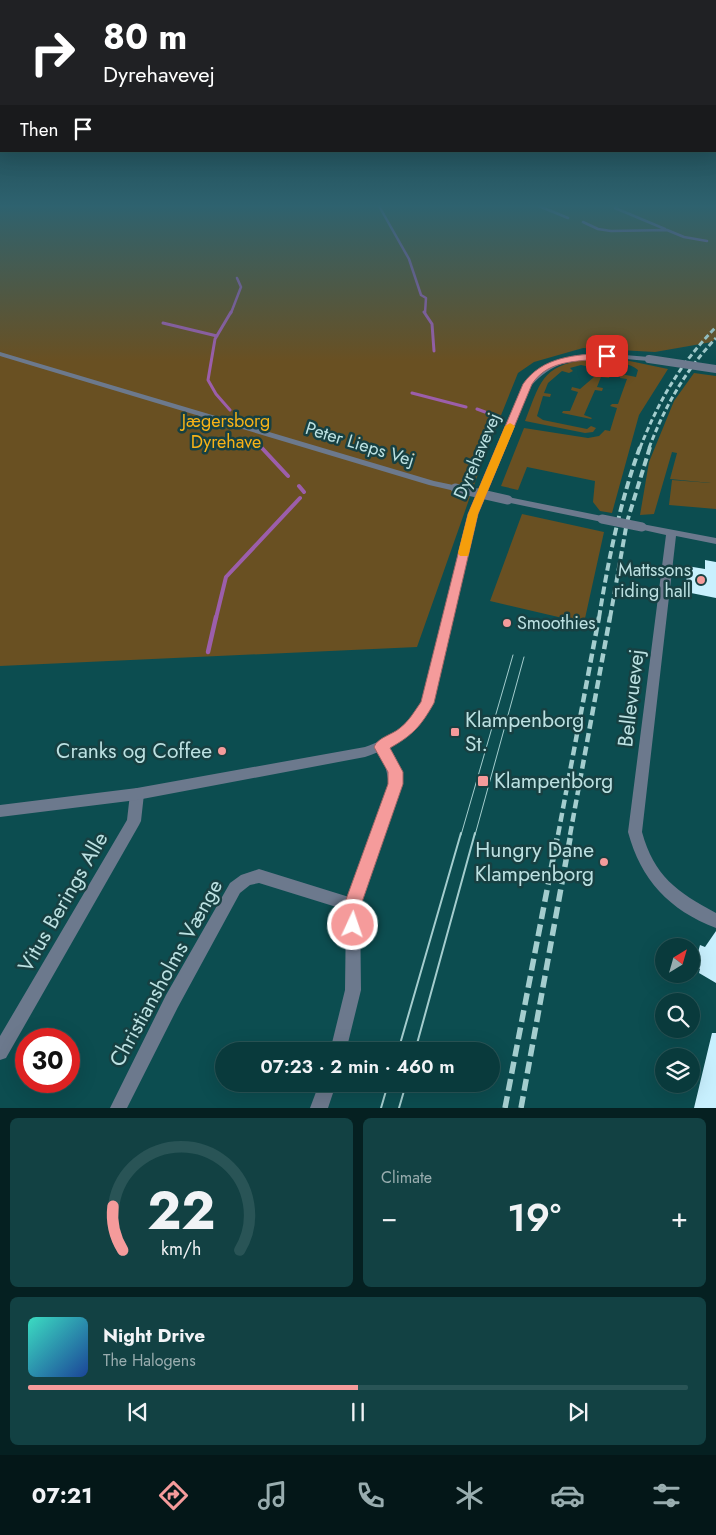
<!DOCTYPE html>
<html lang="en">
<head>
<meta charset="utf-8">
<style>
	body { margin:0; font-family:Jost,sans-serif; background:#124143; color:#f1f3f6; height:100vh; display:flex; flex-direction:column; font-size:19px; white-space:nowrap }
	* { box-sizing:border-box; margin:0 }
	p { font-size:16px; color:#99adaf }
	.icon { flex:none; width:28px; height:28px; fill:none; stroke:currentColor; stroke-width:2; stroke-linecap:round; stroke-linejoin:round }
	.map { position:relative; height:1108px; overflow:hidden }
	.panel { display:flex; flex-direction:column; gap:10px; padding:10px; background:#052021; flex:1 }
	.panel>* { flex:none }
	.banner { position:absolute; left:0px; top:0px; width:716px; height:152px; box-shadow:0 5px 20px #0002,0 0 0 1px #295456; background:#202124; color:#fff; overflow:hidden }
	.needle { width:32px; rotate:37deg }
	.fabs { position:absolute; left:655px; top:938px; display:grid; gap:10px }
	.fabs a { display:grid; place-items:center; width:45px; height:45px; border-radius:50%; background:#093a3c; box-shadow:0 5px 20px #0002,0 0 0 1px #295456; font-size:25px }
	.speed { position:absolute; left:15px; top:1028px; display:flex; gap:10px; font-size:25px; font-weight:700; text-align:center }
	.speed>* { display:grid; place-content:center; width:65px; height:65px; border-radius:50%; background:#093a3c; box-shadow:0 5px 20px #0002,0 0 0 1px #295456; line-height:1 }
	.speed .limit { border:8px solid #d22; background:#fff; color:#111 }
	.pin { position:absolute; display:grid; place-items:center; width:42px; height:42px; color:#fff; margin:-21px; border-radius:10px; box-shadow:0 2px 8px #0006 }
	.me { position:absolute; width:55px; margin:-28px; rotate:3deg; stroke-linejoin:round; filter:drop-shadow(0 0 4px #0008) }
	.turn { display:flex; align-items:center; gap:18px; height:105px; padding:0 20px; font-size:22px }
	.turn .icon { width:65px; height:65px; stroke-width:2.5 }
	.turn b { display:block; font-size:35px; line-height:42px }
	.then { display:flex; align-items:center; height:48px; padding:0 20px; background:#0003; gap:10px; font-size:19px }
	.big { font-size:38px; font-weight:600; line-height:1.1 }
	.panel .card { flex:1; display:flex; flex-direction:column; justify-content:center; gap:8px; min-width:0; padding:0 18px; border-radius:8px; background:#124143 }
	.panel .dial { align-items:center; gap:0 }
	.dial svg { height:130px; overflow:visible; fill:none; stroke:#295456; stroke-width:7; stroke-linecap:round; text-anchor:middle }
	.dial text { fill:#f1f3f6; stroke:none }
	.song { display:flex; align-items:center; gap:15px }
	.cover { width:60px; height:60px; border-radius:8px; background:linear-gradient(135deg,hsl(170 70% 55%),hsl(220 70% 35%)) }
	.played { height:5px; border-radius:2px; background:linear-gradient(90deg,#f59b9b 50%,#295456 50%) }
	.keys { display:flex; justify-content:space-around; direction:ltr }
	.heat { display:flex; justify-content:space-between; align-items:center; font-size:28px; direction:ltr }
	.panel .tiles { flex:1; display:grid; gap:10px; grid-template-columns:1fr 1fr }
	.card:last-child { grid-column:span 2 }
	.trip { position:absolute; left:215px; top:1042px; width:285px; height:50px; border-radius:25px; background:#093a3c; box-shadow:0 5px 20px #0002,0 0 0 1px #295456; font-weight:600; line-height:50px; text-align:center }
	.tab-bar { display:flex; height:80px; justify-content:space-around; align-items:center; background:#041718; color:#99adaf }
	.tab-bar .icon { width:35px; height:35px }
	.tab-bar .current { color:#f59b9b }
	.tab-bar b { font-size:22px; color:#f1f3f6 }
	.map>svg:first-child { display:block }
</style>
</head>
<body>
<div class="map">
<svg width="716" height="1108" viewBox="0 0 716 1108">
	<rect width="100%" height="100%" fill="#0c4d50"/>
	<!-- green -->
	<path fill="#695022" d="M0,206H716V338L712,342L655,352L583,348L534,362L518,373L483,460L417,647L0,666Z
		M603,359H620L668,369L639,415L612,513L600,511L593,502L595,481L527,467L518,490L501,486L524,428L588,438L599,436L605,430L610,431L617,408L610,406L612,404H618L627,379L620,378L621,374L636,377L638,370C630,363 620,363 609,363L607,367L599,368L594,360Z
		M586,360L590,367L581,365L570,368L573,371L569,373L562,371L548,383L544,393L551,394L550,397L543,396L537,416L543,420L587,429L591,426L596,428L593,432L585,433L525,421C540,384 541,365 586,360Z
		M595,373L610,375L609,378L601,377L597,387L603,388L602,391L595,390L584,415L592,418L591,419L562,413L563,411H570L578,392L571,390L572,387L580,389L594,377L590,374Z
		M694,373L716,376V509L669,505L672,480L711,483L670,479L677,453L672,452L654,514L640,515L649,462L674,401Z
		M522,514L604,532L584,623L490,601Z"/>
	<g fill="none" stroke-linecap="round" stroke-linejoin="round">
		<!-- stream-far3 -->
		<path stroke="#9c5eab" stroke-width="2.5" d="M379,206L409,259L421,295L426,298L425,313
			M539,206L568,218
			M617,206L615,208L665,229
			M583,222L598,229L611,231L667,230L684,237L707,241
			M231,313L241,287L237,278"/>
		<!-- stream-far2 -->
		<path stroke="#9c5eab" stroke-width="3" d="M424,312L432,324L434,351
			M163,323L217,336
			M412,393L466,407
			M477,409L485,412
			M230,410L216,394L208,380L215,339L231,312"/>
		<!-- stream-far1 -->
		<path stroke="#9c5eab" stroke-width="4" d="M261,447L288,476
			M299,486L304,492
			M216,618L226,577L300,498"/>
		<!-- stream -->
		<path stroke="#9c5eab" stroke-width="4.5" d="M208,652L216,617"/>
	</g>
	<!-- building -->
	<path fill="#c8f0fe" d="M705,560L716,562V598L686,592L687,566L705,569Z
		M716,931V983L699,973L700,969L694,967L700,945L705,947Z
		M712,1033H716V1108H694Z"/>
	<g fill="none" stroke-linecap="round" stroke-linejoin="round">
		<!-- minor -->
		<path fill="#6c798d" fill-rule="evenodd" d="M0,352L434,481L458,486L460,488L455,491L429,485L0,356Z
			M508,497L602,516L607,519L602,522L505,502L503,500L505,498Z
			M642,524L716,538V544L676,536L642,832C654,876 677,892 716,913V928C669,910 641,880 628,832L666,535L639,529L637,527Z
			M381,742C395,747 401,771 403,784L360,905L361,990L346,1051H330L345,990L346,910L259,883L250,885L240,893L178,1007L127,1108H110L166,995L230,883L241,875L259,869L349,897L389,784L385,764L375,747L377,743Z
			M137,788L142,790L144,794L141,821L139,825L6,1058L0,1060V1036L127,820L130,794L132,790Z
			M319,1084H336L328,1108H310Z"/>
		<!-- tertiary -->
		<path fill="#6c798d" fill-rule="evenodd" d="M600,353L649,357L653,359L649,361C605,357 563,349 531,386L478,514L433,703C418,734 397,746 365,757L137,800L0,817V805L137,788L365,747C388,739 409,726 421,703L468,514L523,385C544,359 568,355 600,353Z"/>
		<!-- tram-far1 -->
		<path stroke="#a4cdce" stroke-width="1" d="M461,835L513,655
			M475,835L524,657"/>
		<!-- tram -->
		<path stroke="#a4cdce" stroke-width="2" d="M398,1051L461,833
			M415,1051L475,833
			M381,1108L388,1084
			M399,1108L406,1084"/>
		<!-- rail-far3 -->
		<path stroke="#a4cdce" stroke-width="3" stroke-dasharray="5.5 3" stroke-linecap="butt" d="M640,448C659,400 680,364 716,327
			M649,448C665,406 685,371 716,338"/>
		<!-- rail-far2 -->
		<path stroke="#a4cdce" stroke-width="4" stroke-dasharray="8 4" stroke-linecap="butt" d="M599,618C608,561 620,502 640,447
			M610,618L627,522L650,447"/>
		<!-- rail-far1 -->
		<path stroke="#a4cdce" stroke-width="4.5" stroke-dasharray="9 4.5" stroke-linecap="butt" d="M558,835L599,617
			M570,835L610,617"/>
		<!-- rail -->
		<path stroke="#a4cdce" stroke-width="5.5" stroke-dasharray="12 5.5" stroke-linecap="butt" d="M505,1108L558,833
			M521,1108L571,833"/>
		<!-- minor-bridge -->
		<path stroke="#6c798d" stroke-width="9" d="M455,488L508,500
			M602,519L642,527"/>
		<!-- tertiary-bridge -->
		<path stroke="#6c798d" stroke-width="8" d="M649,359L716,369"/>
	</g>
	<!-- sky -->
	<linearGradient id="sky" x2="0" y2="1"><stop stop-color="#072a2c"/><stop offset="0.57" stop-color="#2e626f"/><stop offset="1" stop-color="#2e626f" stop-opacity="0"/></linearGradient>
	<rect width="716" height="361" fill="url(#sky)"/>
	<!-- route -->
	<path fill="#f59b9b" stroke="#9f6565" d="M607,353L611,356L610,357C581,363 550,357 532,384L478,514L434,703C421,726 413,735 390,748L403,772V784L361,905L362,925L359,931L353,933L347,931L345,925L344,905L388,784V772L374,747C378,737 392,735 400,728C409,721 414,712 421,702L468,514L523,384C543,356 575,355 607,353Z"/>
	<!-- slow -->
	<path fill="#f59e0b" d="M510,423L515,426L478,514L469,553L468,556H460L458,553L468,514L505,426Z"/>
	<!-- markers -->
	<g fill="#f59b9b" stroke="#174042" stroke-width="2">
		<circle cx="701" cy="580" r="5"/>
		<circle cx="507" cy="623" r="5"/>
		<rect x="450" y="727" width="10" height="10" rx="2.5"/>
		<circle cx="222" cy="751" r="5"/>
		<rect x="477" y="775" width="12" height="12" rx="2.5"/>
		<circle cx="604" cy="862" r="5"/>
	</g>
	<g text-anchor="middle" dominant-baseline="central" stroke-width="5" stroke-linejoin="round" paint-order="stroke">
		<!-- park labels -->
		<g font-size="18" fill="#f7b217" stroke="#174042">
			<text x="226" y="421">Jægersborg<tspan x="226" dy="21">Dyrehave</tspan></text>
		</g>
		<!-- street labels -->
		<g font-size="18" fill="#bce1e2" stroke="#174042">
			<text transform="translate(360 444) rotate(17)">Peter Lieps Vej</text>
			<text transform="translate(477 456) rotate(-67)">Dyrehavevej</text>
		</g>
		<!-- poi labels -->
		<g font-size="18" fill="#bce1e2" stroke="#174042" text-anchor="end">
			<text x="691" y="570">Mattssons<tspan x="691" dy="21">riding hall</tspan></text>
			<text x="517" y="623" text-anchor="start">Smoothies</text>
		</g>
		<!-- near-street labels -->
		<g font-size="21" fill="#bce1e2" stroke="#174042">
			<text transform="translate(631 698) rotate(-83)">Bellevuevej</text>
			<text transform="translate(63 902) rotate(-60)">Vitus Berings Alle</text>
			<text transform="translate(166 973) rotate(-61)">Christiansholms Vænge</text>
		</g>
		<!-- near-poi labels -->
		<g font-size="21" fill="#bce1e2" stroke="#174042" text-anchor="start">
			<text x="465" y="720">Klampenborg<tspan x="465" dy="24">St.</tspan></text>
			<text x="212" y="751" text-anchor="end">Cranks og Coffee</text>
			<text x="494" y="781">Klampenborg</text>
			<text x="594" y="850" text-anchor="end">Hungry Dane<tspan x="594" dy="24">Klampenborg</tspan></text>
		</g>
	</g>
</svg>
<div class="fabs">
<a><svg class="needle" viewBox="-14 -14 28 28"><path d="M0-13l5 13h-10z" fill="#e53935"/><path d="M0 13l5-13h-10z" fill="#99adaf"/></svg></a>
<a><svg class="icon" aria-label="search" viewBox="0 0 24 24"><circle cx="10" cy="10" r="6"/><path d="M15 15l6 6"/></svg></a>
<a><svg class="icon" aria-label="layers" viewBox="0 0 24 24"><path d="M12 4l9 5-9 5-9-5zM3 14l9 5 9-5"/></svg></a>
</div>
<div class="speed"><div class="limit">30</div></div>
<div class="pin" style="left:607px;top:356px;background:#d93025"><svg class="icon" aria-label="arrive" viewBox="0 0 24 24"><path d="M6 21V4h12l-3 4 3 4H6"/></svg></div>
<svg class="me" style="left:353px;top:925px" viewBox="-20 -20 40 40"><circle r="17" fill="#f59b9b" stroke="#fff" stroke-width="3"/><path d="M0-11L8 9 0 5-8 9z" fill="#fff"/></svg>
<div class="trip">07:23 · 2 min · 460 m</div>
<div class="banner">
<div class="turn"><svg class="icon" aria-label="right" viewBox="0 0 24 24"><path d="M7 20v-9h11M14 6l5 5-5 5"/></svg><div><b>80 m</b>Dyrehavevej</div></div>
<div class="then">Then<svg class="icon" aria-label="arrive" viewBox="0 0 24 24"><path d="M6 21V4h12l-3 4 3 4H6"/></svg></div>
</div>
</div>
<section class="panel">
<div class="tiles">
<div class="card dial"><svg viewBox="0 0 100 80">
<path d="M14 69A42 42 0 1 1 86 69"/>
<path d="M14 69A42 42 0 0 1 8 42" stroke="#f59b9b"/>
<text x="50" y="56" font-size="32" font-weight="700">22</text>
<text x="50" y="72" font-size="11">km/h</text>
</svg></div>
<div class="card"><p>Climate</p>
<div class="heat"><a>−</a><b class="big">19°</b><a>+</a></div>
</div>
<div class="card">
<div class="song"><i class="cover"></i><div><b>Night Drive</b><p>The Halogens</p></div></div>
<div class="played"></div>
<div class="keys"><svg class="icon" aria-label="previous" viewBox="0 0 24 24"><path d="M18 5L8 12l10 7zM5 5v14"/></svg><svg class="icon" aria-label="pause" viewBox="0 0 24 24"><path d="M8 5v14M16 5v14"/></svg><svg class="icon" aria-label="next" viewBox="0 0 24 24"><path d="M6 5l10 7-10 7zM19 5v14"/></svg></div>
</div>
</div>
</section>
<nav class="tab-bar">
<b>07:21</b>
<svg class="icon current" aria-label="directions" viewBox="0 0 24 24"><path d="M12 3l9 9-9 9-9-9zM9 14v-3h6M13 9l2 2-2 2"/></svg>
<svg class="icon" aria-label="music" viewBox="0 0 24 24"><path d="M9 18V5l10-2v13"/><circle cx="6" cy="18" r="3"/><circle cx="16" cy="16" r="3"/></svg>
<svg class="icon" aria-label="phone" viewBox="0 0 24 24"><path d="M5 4h4l2 5-3 2q2 4 5 5l2-3 5 2v4C11 20 4 13 5 4z"/></svg>
<svg class="icon" aria-label="climate" viewBox="0 0 24 24"><path d="M12 3v18M4 7l16 10M4 17L20 7"/></svg>
<svg class="icon" aria-label="car" viewBox="0 0 24 24"><path d="M5 17H2v-5l4-1 3-4h7l3 4 3 1v5h-3M9 17h6M6 11h13"/><circle cx="7" cy="17" r="2"/><circle cx="17" cy="17" r="2"/></svg>
<svg class="icon" aria-label="filters" viewBox="0 0 24 24"><path d="M4 7h16M4 17h16"/><circle cx="9" cy="7" r="2"/><circle cx="15" cy="17" r="2"/></svg>
</nav>
</body>
</html>
